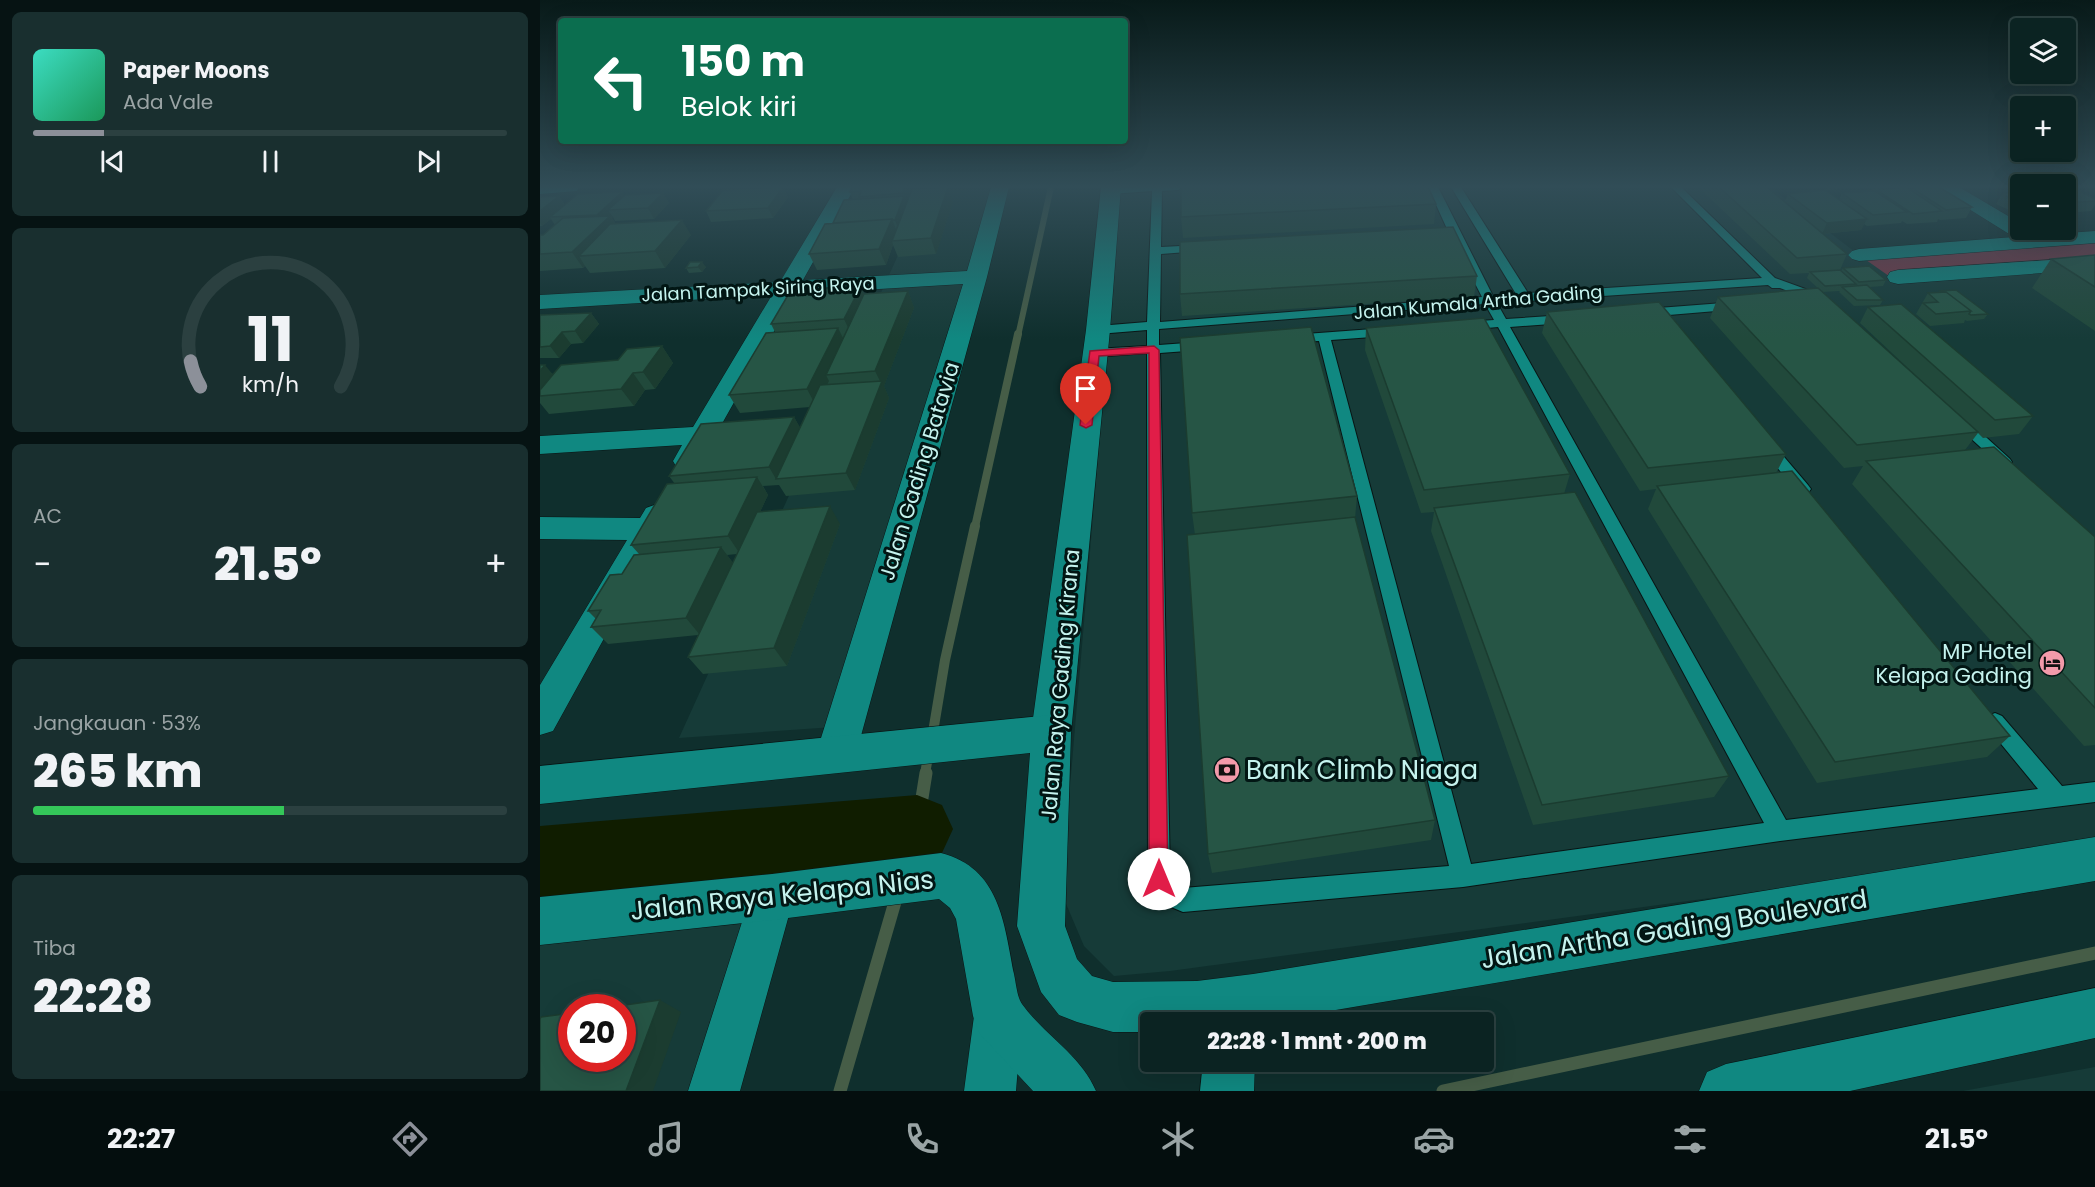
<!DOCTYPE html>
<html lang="id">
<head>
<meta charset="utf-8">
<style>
	body { margin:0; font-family:Poppins,sans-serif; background:#192f2f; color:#f1f3f6; height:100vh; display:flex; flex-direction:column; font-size:22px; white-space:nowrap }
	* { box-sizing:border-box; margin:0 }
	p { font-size:20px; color:#9aa4a5 }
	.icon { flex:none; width:33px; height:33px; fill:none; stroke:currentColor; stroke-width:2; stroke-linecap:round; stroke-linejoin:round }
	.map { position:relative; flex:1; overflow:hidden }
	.side { display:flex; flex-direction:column; gap:12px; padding:12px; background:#061313; width:540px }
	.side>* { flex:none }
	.banner { position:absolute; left:18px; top:18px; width:570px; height:126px; border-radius:6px; box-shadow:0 6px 24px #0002,0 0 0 2px #2b4040; background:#0b6e4f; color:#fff; overflow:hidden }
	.fabs { position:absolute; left:1470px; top:18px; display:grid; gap:12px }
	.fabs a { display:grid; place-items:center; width:66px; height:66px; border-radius:6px; background:#0b2322; box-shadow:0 6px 24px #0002,0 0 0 2px #2b4040; font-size:30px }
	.speed { position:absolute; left:18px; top:994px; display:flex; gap:12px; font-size:30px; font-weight:700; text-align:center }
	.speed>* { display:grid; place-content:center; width:78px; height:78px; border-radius:50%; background:#0b2322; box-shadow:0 6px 24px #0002,0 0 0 2px #2b4040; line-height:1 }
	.speed .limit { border:9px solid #d22; background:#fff; color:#111 }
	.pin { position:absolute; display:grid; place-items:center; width:51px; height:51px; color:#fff; margin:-62px -26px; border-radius:50% 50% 50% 0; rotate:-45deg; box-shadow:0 0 6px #0007 }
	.pin .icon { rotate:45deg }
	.me { position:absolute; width:66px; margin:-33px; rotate:0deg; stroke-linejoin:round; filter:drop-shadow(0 0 4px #0008) }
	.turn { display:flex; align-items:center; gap:21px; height:126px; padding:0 24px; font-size:27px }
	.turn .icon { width:78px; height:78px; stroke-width:2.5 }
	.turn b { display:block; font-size:42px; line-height:51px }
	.big { font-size:45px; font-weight:800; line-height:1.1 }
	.side .tile { flex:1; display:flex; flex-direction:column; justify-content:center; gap:9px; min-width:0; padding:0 21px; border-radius:9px; background:#192f2f }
	.side .dial { align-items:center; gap:0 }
	.dial svg { height:156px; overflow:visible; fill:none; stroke:#2b4040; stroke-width:7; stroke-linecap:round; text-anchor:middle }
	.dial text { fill:#f1f3f6; stroke:none }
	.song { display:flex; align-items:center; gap:18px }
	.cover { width:72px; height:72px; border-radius:9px; background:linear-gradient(135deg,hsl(170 70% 55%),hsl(150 70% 35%)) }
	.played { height:6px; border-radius:3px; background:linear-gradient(90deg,#8c9099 15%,#2b4040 15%) }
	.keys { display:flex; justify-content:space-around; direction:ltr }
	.heat { display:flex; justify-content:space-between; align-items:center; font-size:33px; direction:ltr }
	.charge { height:9px; border-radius:4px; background:linear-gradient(90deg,#34c759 53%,#2b4040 0) }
	.trip { position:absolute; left:600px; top:1012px; width:354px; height:60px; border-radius:6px; background:#0b2322; box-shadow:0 6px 24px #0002,0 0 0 2px #2b4040; font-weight:800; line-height:60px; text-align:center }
	.dock { display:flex; height:96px; justify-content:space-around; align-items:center; background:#040e0e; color:#9aa4a5 }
	.dock .icon { width:42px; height:42px }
	.dock .selected { color:#8c9099 }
	.dock b { font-size:27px; color:#f1f3f6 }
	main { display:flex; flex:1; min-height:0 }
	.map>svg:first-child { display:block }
</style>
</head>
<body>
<main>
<section class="side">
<div class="tile">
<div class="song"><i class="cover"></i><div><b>Paper Moons</b><p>Ada Vale</p></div></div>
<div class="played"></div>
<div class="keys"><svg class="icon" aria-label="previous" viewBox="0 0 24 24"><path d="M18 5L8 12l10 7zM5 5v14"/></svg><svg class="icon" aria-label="pause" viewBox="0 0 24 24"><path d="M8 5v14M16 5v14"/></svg><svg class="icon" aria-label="next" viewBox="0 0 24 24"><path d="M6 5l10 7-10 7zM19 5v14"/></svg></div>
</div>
<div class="tile dial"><svg viewBox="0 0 100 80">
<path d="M14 69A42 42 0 1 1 86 69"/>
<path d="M14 69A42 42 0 0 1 9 56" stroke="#8c9099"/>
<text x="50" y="56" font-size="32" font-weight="700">11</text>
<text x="50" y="72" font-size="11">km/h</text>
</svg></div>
<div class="tile"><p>AC</p>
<div class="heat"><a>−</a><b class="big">21.5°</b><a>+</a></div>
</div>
<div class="tile"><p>Jangkauan · 53%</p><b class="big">265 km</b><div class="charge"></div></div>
<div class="tile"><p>Tiba</p><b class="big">22:28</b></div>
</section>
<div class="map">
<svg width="1555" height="1091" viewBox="0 0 1555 1091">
	<rect width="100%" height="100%" fill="#0f2f2d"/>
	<!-- built -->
	<path fill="#163b38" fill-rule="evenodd" d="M389,187H466L308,726L139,738Z
		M579,187H1230L1319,255L1555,265V846L630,971L574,976L544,946L521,892L580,200Z
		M239,910L187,1091H0V929ZM32,1008H82V1059H32Z
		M1555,1067V1091H1423Z"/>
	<!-- green -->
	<path fill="#803747" d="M1555,237V265L1356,281L1319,255Z"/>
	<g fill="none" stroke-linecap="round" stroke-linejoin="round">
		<!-- stream-far3 -->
		<path stroke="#465d47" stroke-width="6" d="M478,336L511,187"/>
		<!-- stream-far2 -->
		<path stroke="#465d47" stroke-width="8" d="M435,527L478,334"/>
		<!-- stream-far1 -->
		<path stroke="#465d47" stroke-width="10" d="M392,738L405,660L435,526
			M385,774L389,751"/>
		<!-- stream -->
		<path stroke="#465d47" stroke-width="13" d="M365,867L377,829L386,773
			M300,1091L357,895
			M903,1091L1555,953"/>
		<!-- river -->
		<path fill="#101d00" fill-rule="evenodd" d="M377,795L402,805L413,829L402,853L377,863L0,898V826Z"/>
		<defs>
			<path id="service" d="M596,187H643L638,190L622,191L621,247L660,245L665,248L660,251L621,254L620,322L942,297L908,231L888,187H898L953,296L976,294L911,187H921L988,293L1222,278L1131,187H1141L1235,278L1282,295V301H1274L1240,288H1232L1228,285L957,303L966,319L1025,315L1031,319L1025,323L970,327L1246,820L1498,789L1448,728L1445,722L1448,716L1455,713L1462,716L1522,786L1555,782V802L1240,841L923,887L643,912L619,902L608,879L607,353L554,357L548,353L554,349L607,346V330L558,334L552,330L558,326L607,322L612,191L570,194L565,191L570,188ZM945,304L954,320L925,322L919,326L925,330L958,327L1224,823L931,864L791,340L846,336L852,332L846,328L752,335L748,336L746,339L748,342L779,341L909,866L643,888L635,885L630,877L620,353L660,350L666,346L660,342L619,345V329Z
				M1196,302L1202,306L1200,309L1105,317L1099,313L1105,309Z
				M1420,417L1425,418L1470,459L1472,462L1470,465H1460L1415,424L1413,421Z
				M1228,442L1233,444L1268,485L1271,489L1268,493H1258L1223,450L1221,447Z"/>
			<path id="minor" d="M0,187H39L37,191L0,194Z
				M297,187H315L263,280L427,271L451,187H469L447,277L316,754L310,766L296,771L282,766L276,754L423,284L255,294L161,461L157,468L147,470L137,468L133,461L142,445L0,454V436L153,427L232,295L0,309V295L240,282Z
				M1398,187H1419L1480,223V230H1490L1500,235L1555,231V243L1319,261L1312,259L1308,255L1312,251L1319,249L1474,237L1400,191Z
				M1555,257V269L1358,284L1350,282L1347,277L1350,272L1358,270Z
				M117,504L128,508L132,515L13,731L0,735V685L87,540L0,539V517L100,518L106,508Z
				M232,875L248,881L254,897L200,1091H148L210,897L216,881Z
				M458,992L475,999L482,1016L476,1091H424L434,1016L441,999Z"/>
			<path id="tertiary" d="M561,187H581L570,330L531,733L525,745L511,751L497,745L491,733L546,330Z"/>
			<path id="secondary" d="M511,715L525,721L531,733L525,926L537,959L552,976L573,982L657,981L713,974L1555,837V881L719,1023H610V1032H573L537,1022L519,1015L501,992L477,926L490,753L0,804V766Z
				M401,853C460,868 464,923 474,974C476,983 477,997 482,1004C505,1036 540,1054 556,1091H493L440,1034L433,1016L416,919L410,908L399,899L232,920L0,945V897L232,874Z
				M1555,988V1038L1310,1091H1159L1167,1072L1186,1064Z
				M663,1062H715L714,1091H660Z"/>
		</defs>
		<!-- service casing -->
		<use href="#service" stroke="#081514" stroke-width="2"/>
		<!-- minor casing -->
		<use href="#minor" stroke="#081514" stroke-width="1"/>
		<!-- tertiary casing -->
		<use href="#tertiary" stroke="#081514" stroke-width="1"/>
		<!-- secondary casing -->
		<use href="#secondary" stroke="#081514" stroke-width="1"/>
		<!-- service -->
		<use href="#service" fill="#108881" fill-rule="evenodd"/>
		<!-- minor -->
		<use href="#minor" fill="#108881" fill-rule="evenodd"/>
		<!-- tertiary -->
		<use href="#tertiary" fill="#108881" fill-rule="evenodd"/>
		<!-- secondary -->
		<use href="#secondary" fill="#108881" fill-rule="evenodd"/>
	</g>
	<!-- wall -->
	<path fill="#21493b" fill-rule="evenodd" d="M243,187L248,197L233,218L171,222L166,211Z
		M372,187L367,203L390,188L389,187H426L425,192L410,193L413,202L396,254L358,257L353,245L346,265L277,270L269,254L293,223L313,200L310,192Z
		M1158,187H1227L1245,201L1248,194L1299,200L1302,193L1335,191L1329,187H1399L1432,207L1426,218L1400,220L1398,219L1397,222L1367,224L1362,221L1361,223L1327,226L1324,224L1321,230L1283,234L1307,254L1300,270L1301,271L1303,268L1346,280L1343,286L1330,287L1343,300L1340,305L1314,306L1299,292L1300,291L1282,292L1267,278L1269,273L1250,274Z
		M1282,187H1315L1314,188L1287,190Z
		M1526,187L1555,199V205L1551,211L1526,213Z
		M1480,192V215L1456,204L1462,194Z
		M123,193L129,203L114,219L75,221L73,217L72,218L76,224L151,235L125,268L50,273L45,266L43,268L0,271V235H3L15,225L11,219L2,226H0V197L19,196L25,205L84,195Z
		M896,204L894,224L643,238L641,217Z
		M1555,255V331L1492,288L1511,259Z
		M150,262L166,267L162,272L149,273L146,268Z
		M937,276L934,297L642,316L640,294Z
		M368,291L374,308L344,386L349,398L315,490L246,496L239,485L223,486L228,495L220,512L300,524L247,666L163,674L148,657L158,635L68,644L51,627L56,619L48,611L82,574L99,554L91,545L135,484L129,476L254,417L260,428L270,407L200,413L189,395L235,332L231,324L324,294ZM197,554L193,563L187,555Z
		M1400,291L1448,314L1444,319L1427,321L1425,320L1424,323L1390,326L1376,314L1388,293L1399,292Z
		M1178,297L1403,401L1320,323L1328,307L1493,416L1479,434L1443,438L1438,433L1425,450L1555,537V745L1544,746L1312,484L1323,466L1304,468L1170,318Z
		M1007,312L1246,454L1236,473L1470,736L1447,757L1277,783L1108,509L1116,489L1100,491L1002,333Z
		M51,313L59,324L43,343L31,344L19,358H0V315Z
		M826,328L1030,474L1024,494L1189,776L1174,797L993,825L891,531L894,512L881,513L825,350Z
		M122,346L133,363L115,389L105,390L94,406L9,414L0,403V365L13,374L78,360Z
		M817,496L815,519L895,820L891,840L672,873L668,854L655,535L652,513Z"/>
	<!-- shaded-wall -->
	<path fill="#1b3c30" d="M243,187L248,197L233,218L228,208Z
		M365,187H372L367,203L359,231L355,220L364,197L363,193Z
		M389,187H426L425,192L410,193L413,202L396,254L391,238L392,195Z
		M82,192L89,202L68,210L73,217L72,218L80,231L39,256L45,266L43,268L32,252L62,223L57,215Z
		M123,193L129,203L114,219L108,208Z
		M19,196L25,206L10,217L11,219L2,226L0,223V211Z
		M352,219L358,235L352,241L353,245L346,265L339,249Z
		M1327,219L1321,230L1282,234L1287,223Z
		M142,220L151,235L125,268L115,251Z
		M162,262L166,267L162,272L158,267Z
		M321,286L328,302L312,336L304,319Z
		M368,291L374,308L344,386L349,398L315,490L306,473L341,383L335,371Z
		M51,313L59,324L43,343L35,331Z
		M298,328L306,344L286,375L289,381L276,406L267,389Z
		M22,332L31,344L19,358L10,346Z
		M122,346L133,363L115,389L103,372Z
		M5,365L14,376L0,393V371Z
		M93,373L105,390L94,406L81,389Z
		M254,417L264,434L236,479L229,467Z
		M217,477L228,495L200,554L188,536Z
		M290,506L300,524L247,666L234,648Z
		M181,547L194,564L160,635L146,618Z
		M120,1000L141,1012L113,1091H86Z"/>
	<!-- building -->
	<path fill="#265545" stroke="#1b3c30" stroke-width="1.5" d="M243,187L228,208L166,211L183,190Z
		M312,187H365L363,193L319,197L321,191L310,192Z
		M408,187L391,238L352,241L372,189Z
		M641,187H888L896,204L641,217Z
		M1179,187H1227L1307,254L1257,258Z
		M1366,187L1402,211L1373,214L1337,190Z
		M1370,187H1399L1432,207L1406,210Z
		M1526,187H1532L1555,199V201L1527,203H1526Z
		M1285,190L1327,219L1287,223L1248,194Z
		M1335,191L1367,212L1333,215L1302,193Z
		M82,192L57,215L10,217L38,194Z
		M1480,192V202L1462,194L1468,193Z
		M123,193L108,208L68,210L85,195Z
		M19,196L0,211V197Z
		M364,196L355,220H352V219L293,223L304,200Z
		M70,216L32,252L0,254V235H3L23,218Z
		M352,219L339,249L269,254L285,224Z
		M142,220L115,251L39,256L70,224Z
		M913,227L937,276L640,294V242Z
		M1555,255V287L1511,259Z
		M150,262H162L158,267L146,268Z
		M1329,266L1346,280L1319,282L1303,268Z
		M1300,270L1316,284L1285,286L1270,272Z
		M1327,285L1343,300H1317L1302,287Z
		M321,286L304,319L231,324L251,290Z
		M1278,288L1438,432L1317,445L1178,297Z
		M1416,290L1448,314L1431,315L1429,314L1431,311L1406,292H1401L1400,291Z
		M368,291L335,371L286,375L324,294Z
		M1406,292L1431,311L1396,314L1383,303L1398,302L1388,293Z
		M1119,302L1246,454L1108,468L1007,312Z
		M1361,304L1493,416L1455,420L1328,307Z
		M51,313L35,331L22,332L10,346L0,347V315Z
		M944,318L1030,474L884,490L826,328Z
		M771,327L817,496L652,513L640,338Z
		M298,328L267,389L189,395L226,333Z
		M122,346L103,372L93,373L81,389L0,396V390L21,365L78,360L87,349Z
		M0,365H5L0,371Z
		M342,381L306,473L236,479L280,385Z
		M254,417L229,467L129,476L161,424Z
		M1454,447L1555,537V708L1326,461Z
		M1252,471L1470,736L1295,762L1117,486Z
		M217,477L188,536L91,545L127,484Z
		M1035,492L1189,776L1002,805L894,508Z
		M290,506L234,648L148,657L217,512Z
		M815,517L895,820L668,854L647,535Z
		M181,547L146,618L51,627L61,610L48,611L70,575L82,574L94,555Z
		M120,1000L86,1091H0V1019L1,1017L32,1013V1059H82V1008H64Z"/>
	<!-- sky -->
	<linearGradient id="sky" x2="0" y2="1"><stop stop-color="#081a19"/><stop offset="0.55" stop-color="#314d57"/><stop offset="1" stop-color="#314d57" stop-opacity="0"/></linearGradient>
	<rect width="1555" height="339" fill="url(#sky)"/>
	<!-- route -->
	<path fill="#e11d48" stroke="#92132f" stroke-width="1.5" d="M614,346L619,350L628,879L626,885L619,888L612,885L609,879V353L559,356L552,425L546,428L540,425L550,351Z"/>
	<!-- icons -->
	<defs>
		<symbol id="hotel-disc" viewBox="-11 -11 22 22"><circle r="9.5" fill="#f39aaa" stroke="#021614"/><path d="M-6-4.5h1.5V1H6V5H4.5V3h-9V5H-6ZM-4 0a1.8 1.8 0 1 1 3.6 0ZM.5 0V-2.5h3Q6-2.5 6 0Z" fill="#111"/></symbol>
		<symbol id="bank-disc" viewBox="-11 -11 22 22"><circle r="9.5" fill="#f39aaa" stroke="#021614"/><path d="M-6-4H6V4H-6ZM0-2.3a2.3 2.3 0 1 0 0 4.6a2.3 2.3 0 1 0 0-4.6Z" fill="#111"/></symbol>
	</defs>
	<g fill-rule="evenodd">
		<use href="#hotel-disc" x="1497" y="648" width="30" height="30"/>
		<use href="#bank-disc" x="672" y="755" width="30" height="30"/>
	</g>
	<g text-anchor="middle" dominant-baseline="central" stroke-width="6" stroke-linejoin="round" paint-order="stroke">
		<!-- far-street labels -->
		<g font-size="18" fill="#c5f3ee" stroke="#021614">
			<text transform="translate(218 289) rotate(-3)">Jalan Tampak Siring Raya</text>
			<text transform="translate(938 302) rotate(-5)">Jalan Kumala Artha Gading</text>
		</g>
		<!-- street labels -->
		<g font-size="21" fill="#c5f3ee" stroke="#021614">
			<text transform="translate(379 471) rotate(-73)">Jalan Gading Batavia</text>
			<text transform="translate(520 685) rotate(-85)">Jalan Raya Gading Kirana</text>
		</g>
		<!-- poi labels -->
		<g font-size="21" fill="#c5f3ee" stroke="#021614" text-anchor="end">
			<text x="1492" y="651">MP Hotel<tspan x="1492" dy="24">Kelapa Gading</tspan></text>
		</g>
		<!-- near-poi labels -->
		<g font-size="26" fill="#c5f3ee" stroke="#021614" text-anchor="start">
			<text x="706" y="770">Bank Climb Niaga</text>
		</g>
		<!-- near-street labels -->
		<g font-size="26" fill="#c5f3ee" stroke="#021614">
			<text transform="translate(242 895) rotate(-6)">Jalan Raya Kelapa Nias</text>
			<text transform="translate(1134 929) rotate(-9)">Jalan Artha Gading Boulevard</text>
		</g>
	</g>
</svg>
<div class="fabs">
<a><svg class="icon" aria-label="layers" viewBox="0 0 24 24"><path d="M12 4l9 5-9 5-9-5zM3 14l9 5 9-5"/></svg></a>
<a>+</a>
<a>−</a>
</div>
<div class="speed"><div class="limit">20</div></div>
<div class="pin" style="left:546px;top:425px;background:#d93025"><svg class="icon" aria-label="arrive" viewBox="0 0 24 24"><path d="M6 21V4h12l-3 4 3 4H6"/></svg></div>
<svg class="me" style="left:619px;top:879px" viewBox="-20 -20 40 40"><circle r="19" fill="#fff"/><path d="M0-13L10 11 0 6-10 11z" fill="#e11d48"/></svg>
<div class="trip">22:28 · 1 mnt · 200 m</div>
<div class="banner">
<div class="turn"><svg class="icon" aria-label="left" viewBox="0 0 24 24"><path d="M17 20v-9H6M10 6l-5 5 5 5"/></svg><div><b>150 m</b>Belok kiri</div></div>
</div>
</div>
</main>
<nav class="dock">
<b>22:27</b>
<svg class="icon selected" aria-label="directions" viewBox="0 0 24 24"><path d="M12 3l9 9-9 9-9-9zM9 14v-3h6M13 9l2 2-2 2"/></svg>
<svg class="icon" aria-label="music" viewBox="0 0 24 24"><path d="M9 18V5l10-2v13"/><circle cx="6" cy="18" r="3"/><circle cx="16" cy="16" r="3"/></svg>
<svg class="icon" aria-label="phone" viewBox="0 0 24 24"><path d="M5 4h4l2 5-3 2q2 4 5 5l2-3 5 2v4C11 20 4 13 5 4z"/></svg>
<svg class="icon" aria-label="climate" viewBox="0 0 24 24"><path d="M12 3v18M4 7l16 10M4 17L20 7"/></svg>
<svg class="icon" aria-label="car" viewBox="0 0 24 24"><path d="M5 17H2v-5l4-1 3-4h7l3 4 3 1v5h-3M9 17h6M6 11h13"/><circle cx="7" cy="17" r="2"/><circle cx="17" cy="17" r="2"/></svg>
<svg class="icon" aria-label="filters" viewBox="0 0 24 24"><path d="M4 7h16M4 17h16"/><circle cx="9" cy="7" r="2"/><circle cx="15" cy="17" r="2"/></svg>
<b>21.5°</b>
</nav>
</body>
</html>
